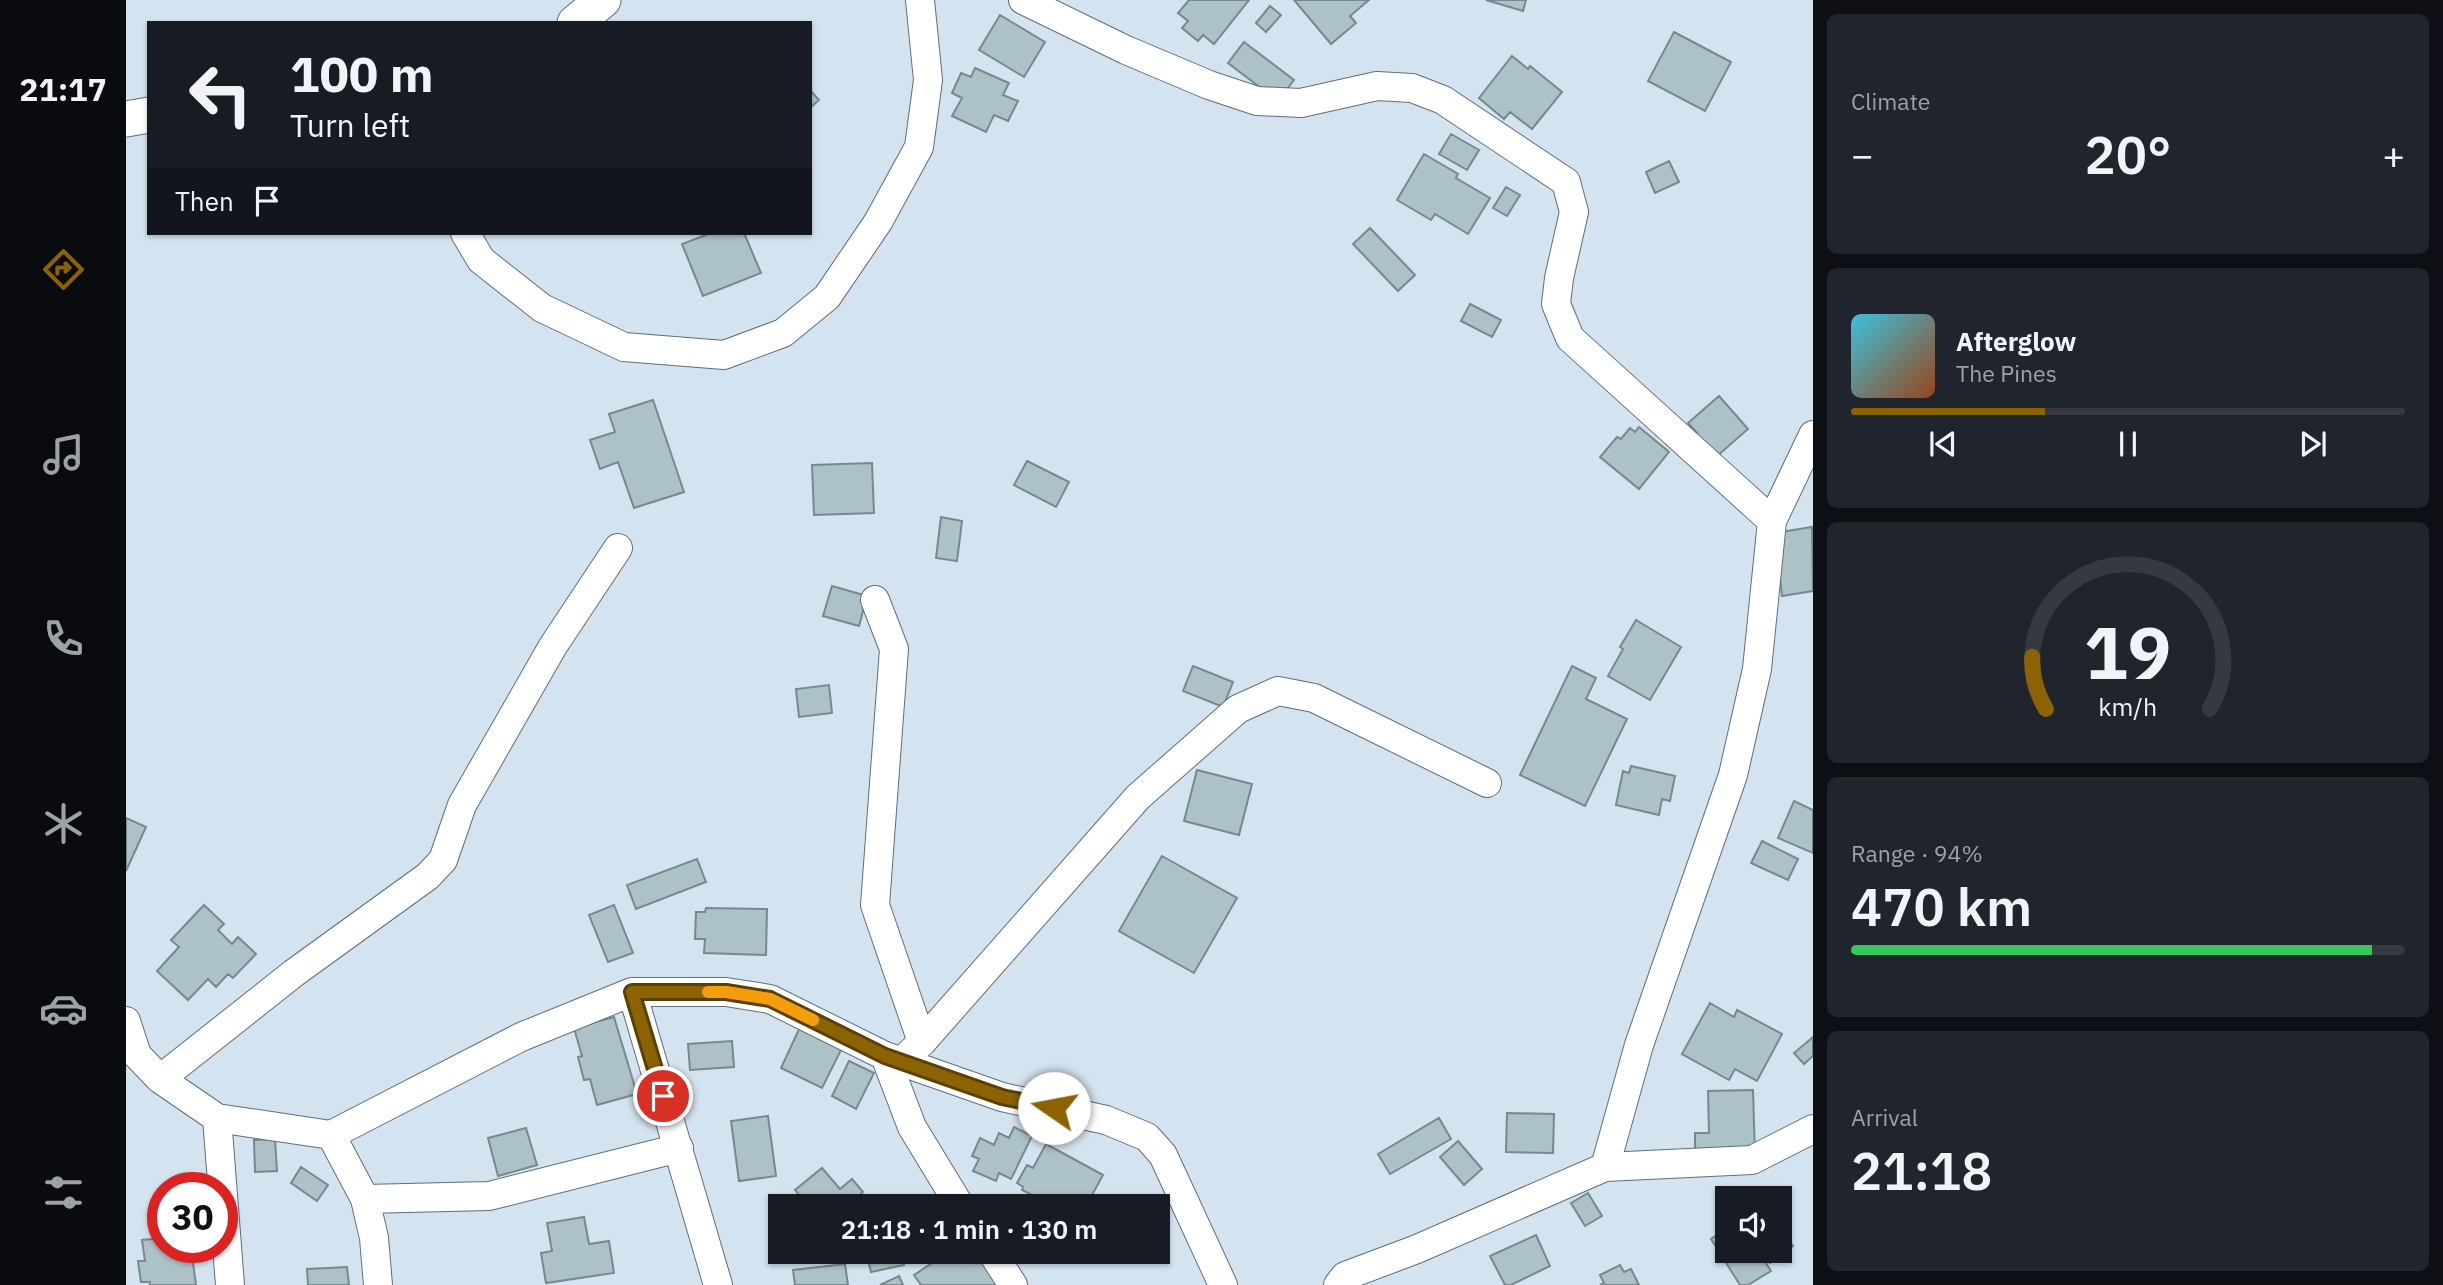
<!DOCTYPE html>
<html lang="en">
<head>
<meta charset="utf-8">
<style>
	body { margin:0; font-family:"IBM Plex Sans",sans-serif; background:#20242c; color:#f1f3f6; height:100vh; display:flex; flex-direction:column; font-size:26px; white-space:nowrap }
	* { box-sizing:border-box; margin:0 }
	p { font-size:23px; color:#9ea1a6 }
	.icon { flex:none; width:38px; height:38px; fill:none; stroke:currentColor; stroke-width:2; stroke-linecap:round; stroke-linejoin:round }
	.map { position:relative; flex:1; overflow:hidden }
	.details { display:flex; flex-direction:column; gap:14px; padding:14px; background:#0d0f14; width:630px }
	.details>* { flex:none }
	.guide { position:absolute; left:21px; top:21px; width:665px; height:214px; border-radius:0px; box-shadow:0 2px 5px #0004; background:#171b24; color:#f1f3f6; overflow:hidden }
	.controls { position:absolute; left:1589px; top:1186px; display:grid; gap:14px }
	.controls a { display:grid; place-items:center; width:77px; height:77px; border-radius:0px; background:#171b24; box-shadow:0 2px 5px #0004; font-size:35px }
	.speed { position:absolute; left:21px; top:1172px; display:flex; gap:14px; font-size:35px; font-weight:700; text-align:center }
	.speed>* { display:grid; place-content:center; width:91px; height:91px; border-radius:50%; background:#171b24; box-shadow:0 2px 5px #0004; line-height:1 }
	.speed .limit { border:10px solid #d22; background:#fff; color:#111 }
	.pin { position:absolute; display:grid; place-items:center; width:60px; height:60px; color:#fff; margin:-30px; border:4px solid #fff; border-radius:50%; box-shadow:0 2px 7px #0007 }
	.me { position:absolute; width:77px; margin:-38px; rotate:282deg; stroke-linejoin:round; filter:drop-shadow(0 0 5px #0008) }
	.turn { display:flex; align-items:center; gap:24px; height:147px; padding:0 28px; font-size:32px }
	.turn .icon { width:91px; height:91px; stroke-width:2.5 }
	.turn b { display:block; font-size:49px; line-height:60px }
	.then { display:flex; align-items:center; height:66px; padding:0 28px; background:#0003; gap:14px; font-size:26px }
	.big { font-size:52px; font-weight:600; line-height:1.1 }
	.details .card { flex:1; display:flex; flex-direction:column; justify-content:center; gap:10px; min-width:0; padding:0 24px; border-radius:10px; background:#20242c }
	.details .dial { align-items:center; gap:0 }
	.dial svg { height:182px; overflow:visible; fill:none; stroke:#363941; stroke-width:7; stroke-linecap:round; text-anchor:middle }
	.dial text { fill:#f1f3f6; stroke:none }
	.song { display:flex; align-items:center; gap:21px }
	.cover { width:84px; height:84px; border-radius:10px; background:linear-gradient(135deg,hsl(190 70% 55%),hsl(20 70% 35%)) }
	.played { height:7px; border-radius:4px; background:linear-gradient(90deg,#8b6303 35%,#363941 35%) }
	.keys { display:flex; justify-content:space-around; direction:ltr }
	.heat { display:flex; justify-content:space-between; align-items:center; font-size:38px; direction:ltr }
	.charge { height:10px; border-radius:5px; background:linear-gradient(90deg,#34c759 94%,#363941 0) }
	.trip { position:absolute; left:642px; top:1194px; width:402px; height:70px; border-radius:0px; background:#171b24; box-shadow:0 2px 5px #0004; font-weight:600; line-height:70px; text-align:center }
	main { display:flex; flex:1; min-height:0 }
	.tabs { display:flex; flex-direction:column; width:126px; justify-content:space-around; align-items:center; background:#090b0e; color:#9ea1a6 }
	.tabs .icon { width:49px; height:49px }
	.tabs .selected { color:#8b6303 }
	.tabs b { font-size:32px; color:#f1f3f6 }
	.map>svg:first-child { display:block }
</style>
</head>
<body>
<main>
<nav class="tabs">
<b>21:17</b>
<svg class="icon selected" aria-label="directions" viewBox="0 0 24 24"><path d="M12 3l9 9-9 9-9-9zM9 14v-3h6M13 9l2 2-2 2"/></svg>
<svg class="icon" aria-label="music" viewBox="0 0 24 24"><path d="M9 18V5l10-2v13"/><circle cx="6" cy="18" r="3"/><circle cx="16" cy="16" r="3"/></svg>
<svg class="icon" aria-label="phone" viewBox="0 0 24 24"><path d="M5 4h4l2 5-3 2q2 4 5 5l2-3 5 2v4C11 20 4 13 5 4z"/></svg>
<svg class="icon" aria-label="climate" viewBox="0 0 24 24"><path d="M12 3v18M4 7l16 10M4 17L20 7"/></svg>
<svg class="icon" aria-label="car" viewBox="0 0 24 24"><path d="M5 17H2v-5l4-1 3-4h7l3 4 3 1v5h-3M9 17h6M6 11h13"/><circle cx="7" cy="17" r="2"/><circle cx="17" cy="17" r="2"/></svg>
<svg class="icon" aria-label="filters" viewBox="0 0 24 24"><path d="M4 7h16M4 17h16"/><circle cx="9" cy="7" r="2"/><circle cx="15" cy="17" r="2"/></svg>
</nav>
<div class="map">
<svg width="1687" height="1285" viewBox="0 0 1687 1285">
	<rect width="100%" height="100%" fill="#d4e3f0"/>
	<!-- building -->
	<path fill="#adc2c7" stroke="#758a8e" stroke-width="2" d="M1063,0H1123L1088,44L1077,35L1072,41L1056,28L1062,21L1052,13Z
		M1168,0H1243L1224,16L1230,23L1205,44Z
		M1360,0H1400L1397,11Z
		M1144,6L1155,15L1140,32L1130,23Z
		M874,15L919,42L898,77L853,50Z
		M1548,32L1605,62L1579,111L1522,81Z
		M1118,42L1168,80L1152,101L1102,63Z
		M1386,56L1402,69L1404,66L1436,92L1406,129L1384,112L1378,119L1353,98Z
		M849,68L883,83L877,95L892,101L882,121L868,115L860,132L826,116L836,98L826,93L835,73L845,77Z
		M684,90L693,100L684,108Z
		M1325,134L1353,150L1341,170L1313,154Z
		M1298,154L1332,174L1330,178L1364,198L1342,234L1309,214L1305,220L1271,200Z
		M1543,161L1553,182L1529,193L1520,172Z
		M1380,187L1394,195L1381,216L1367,208Z
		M1244,228L1289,275L1272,291L1227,244Z
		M585,233H618L635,273L577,296L556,244Z
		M1344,304L1375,320L1366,337L1335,321Z
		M1593,396L1622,429L1590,457L1564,439L1571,433L1562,423Z
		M527,400L558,492L508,508L492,462L474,469L464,440L489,432L483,414Z
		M1513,427L1543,452L1513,489L1474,457L1491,437L1495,439L1504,428L1509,432Z
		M901,461L943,482L930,507L888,485Z
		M746,463L748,513L688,515L686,465Z
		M815,517L836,521L831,561L810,558Z
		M1686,527L1687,591L1656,596L1649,533Z
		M706,586L741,596L733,626L697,616Z
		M1510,620L1555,647L1524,700L1482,676L1497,649L1494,647Z
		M1067,666L1107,682L1097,707L1057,691Z
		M1446,666L1470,678L1460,699L1501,719L1459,806L1394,775Z
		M703,685L706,713L673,717L670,689Z
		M1505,766L1549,776L1544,801L1536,799L1533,815L1490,805L1497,771L1503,773Z
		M1071,770L1126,784L1113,835L1058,821Z
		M1668,801L1687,810V853L1652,838Z
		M0,818L20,827L0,871Z
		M1636,841L1672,859L1662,880L1625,863Z
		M1036,856L1111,898L1068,973L993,931Z
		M571,859L580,882L510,909L501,885Z
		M78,905L98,924L92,930L106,944L112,937L130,954L107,978L102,974L90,987L82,979L62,1000L31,971L53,947L45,940Z
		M488,905L507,953L482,962L463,915Z
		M580,908L641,909L640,955L578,953L579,939H569L570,912H579Z
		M1584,1003L1608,1017L1611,1010L1656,1034L1631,1081L1609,1069L1603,1080L1556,1054Z
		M488,1017L511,1094L471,1105L464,1079L458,1080L452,1057L456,1056L448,1028Z
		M674,1027L716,1048L696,1088L655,1068Z
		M1687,1037V1056L1678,1064L1668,1053Z
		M606,1041L608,1067L564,1070L562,1044Z
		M723,1061L748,1073L730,1109L706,1096Z
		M1627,1090L1629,1155L1569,1157V1133H1583L1582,1091Z
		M1381,1113L1428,1114L1427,1153L1380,1152Z
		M642,1116L650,1176L613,1181L605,1121Z
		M1313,1118L1325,1139L1264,1174L1252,1154Z
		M888,1127L906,1136L885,1179L873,1173L870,1181L847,1171L853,1159L846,1156L854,1138L868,1145L873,1133L883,1138Z
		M400,1128L411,1165L372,1176L362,1138Z
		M149,1139L151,1171L129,1172L128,1140Z
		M1332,1141L1356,1169L1338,1185L1314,1157Z
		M920,1144L977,1175L960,1206H902L908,1196L896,1190L897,1187L891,1183L901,1165L907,1168Z
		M175,1167L202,1185L191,1201L165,1183Z
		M696,1168L714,1189L726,1179L737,1192L721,1206H682L669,1190Z
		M1462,1193L1476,1216L1459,1226L1445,1203Z
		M458,1217L463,1244L483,1241L488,1273L420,1283L415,1253L426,1251L421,1223Z
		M1601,1228V1251H1632L1645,1271L1622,1285H1614L1585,1239Z
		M1656,1230L1667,1246L1644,1263L1636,1251H1654V1232Z
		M1410,1235L1424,1266L1385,1285H1379L1364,1256Z
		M37,1238V1248H65L70,1285H24V1282H15L12,1261H19L16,1240Z
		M761,1251H774L778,1265L745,1272L741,1256Z
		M824,1251H831L839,1263L854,1253L875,1285H795L788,1275Z
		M719,1264L722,1285H669L667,1270Z
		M1494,1265L1498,1272L1505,1269L1513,1285H1474L1478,1283L1474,1275Z
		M221,1267L223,1285H182L181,1269Z
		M773,1276L777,1285H754Z"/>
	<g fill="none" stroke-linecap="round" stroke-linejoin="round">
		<defs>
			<path id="minor" d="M897,0L1000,50L1083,85L1131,101L1175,103L1251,86L1286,88L1317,100L1440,182L1448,212L1433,278L1430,304L1444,338L1646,521
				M339,233L355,260L416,308L498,347L598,355L657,333L701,297L752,222L793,147L802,80L794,0
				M749,600L768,649L749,905L796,1042
				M506,992L592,1285
				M0,1021L11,1055L34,1079L91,1118L205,1135L395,1037L506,992H600L644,999L759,1056L876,1097L980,1120L1021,1137L1037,1155L1097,1285
				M759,1056L786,1127L834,1206
				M775,1062L796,1042L1012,797L1112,709L1152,691L1188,698L1361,783
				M34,1079L168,973L302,876L317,860L336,805L427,646L492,548
				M91,1118L104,1285
				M205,1135L239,1199L248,1238L252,1285
				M1479,1167L1513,1045L1607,775L1631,669L1646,521L1687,435
				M239,1199L363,1196L553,1148
				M865,1251L887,1285
				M1212,1285L1219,1276L1291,1249L1479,1167L1626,1160L1687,1129"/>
			<path id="tertiary" d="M449,23L477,0
				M0,119L23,115"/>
		</defs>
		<!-- minor casing -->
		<use href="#minor" stroke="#606e7a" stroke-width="30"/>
		<!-- tertiary casing -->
		<use href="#tertiary" stroke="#606e7a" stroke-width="37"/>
		<!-- minor -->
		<use href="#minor" stroke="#fff" stroke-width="28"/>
		<!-- tertiary -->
		<use href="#tertiary" stroke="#fff" stroke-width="35"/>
	</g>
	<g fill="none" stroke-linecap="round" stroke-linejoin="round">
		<defs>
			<path id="route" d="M537,1096L506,992H600L644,999L759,1056L876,1097L928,1108"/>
		</defs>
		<!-- route casing -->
		<use href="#route" stroke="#5a4002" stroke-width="18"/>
		<!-- route -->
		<use href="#route" stroke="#8b6303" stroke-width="12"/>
		<!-- slow -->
		<path stroke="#f59e0b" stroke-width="12" d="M582,992H600L644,999L687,1020"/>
	</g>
</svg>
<div class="controls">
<a><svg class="icon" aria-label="sound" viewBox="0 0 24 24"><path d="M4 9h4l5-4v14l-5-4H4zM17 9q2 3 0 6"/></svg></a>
</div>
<div class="speed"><div class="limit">30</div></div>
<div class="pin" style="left:537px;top:1096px;background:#d93025"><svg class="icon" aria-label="arrive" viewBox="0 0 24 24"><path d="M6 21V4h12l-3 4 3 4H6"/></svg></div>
<svg class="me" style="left:928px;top:1108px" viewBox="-20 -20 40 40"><circle r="19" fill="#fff"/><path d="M0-13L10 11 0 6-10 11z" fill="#8b6303"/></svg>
<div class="trip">21:18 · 1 min · 130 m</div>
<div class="guide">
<div class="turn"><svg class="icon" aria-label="left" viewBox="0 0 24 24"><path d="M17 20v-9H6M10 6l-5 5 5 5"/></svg><div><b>100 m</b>Turn left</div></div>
<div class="then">Then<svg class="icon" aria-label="arrive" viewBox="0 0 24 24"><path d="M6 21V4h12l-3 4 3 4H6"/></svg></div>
</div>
</div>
<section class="details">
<div class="card"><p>Climate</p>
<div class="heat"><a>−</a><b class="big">20°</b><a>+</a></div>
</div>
<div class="card">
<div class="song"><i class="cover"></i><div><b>Afterglow</b><p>The Pines</p></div></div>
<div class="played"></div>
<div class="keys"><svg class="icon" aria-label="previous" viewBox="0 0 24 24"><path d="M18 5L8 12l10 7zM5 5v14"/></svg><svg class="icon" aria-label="pause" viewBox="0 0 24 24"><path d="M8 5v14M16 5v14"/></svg><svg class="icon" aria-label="next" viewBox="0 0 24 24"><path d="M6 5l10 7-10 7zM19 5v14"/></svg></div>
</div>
<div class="card dial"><svg viewBox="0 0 100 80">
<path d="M14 69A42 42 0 1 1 86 69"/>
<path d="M14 69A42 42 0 0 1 8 46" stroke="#8b6303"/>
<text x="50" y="56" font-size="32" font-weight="700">19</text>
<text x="50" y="72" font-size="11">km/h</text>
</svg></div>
<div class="card"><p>Range · 94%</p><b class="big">470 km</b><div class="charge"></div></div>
<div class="card"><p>Arrival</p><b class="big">21:18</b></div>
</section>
</main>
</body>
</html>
